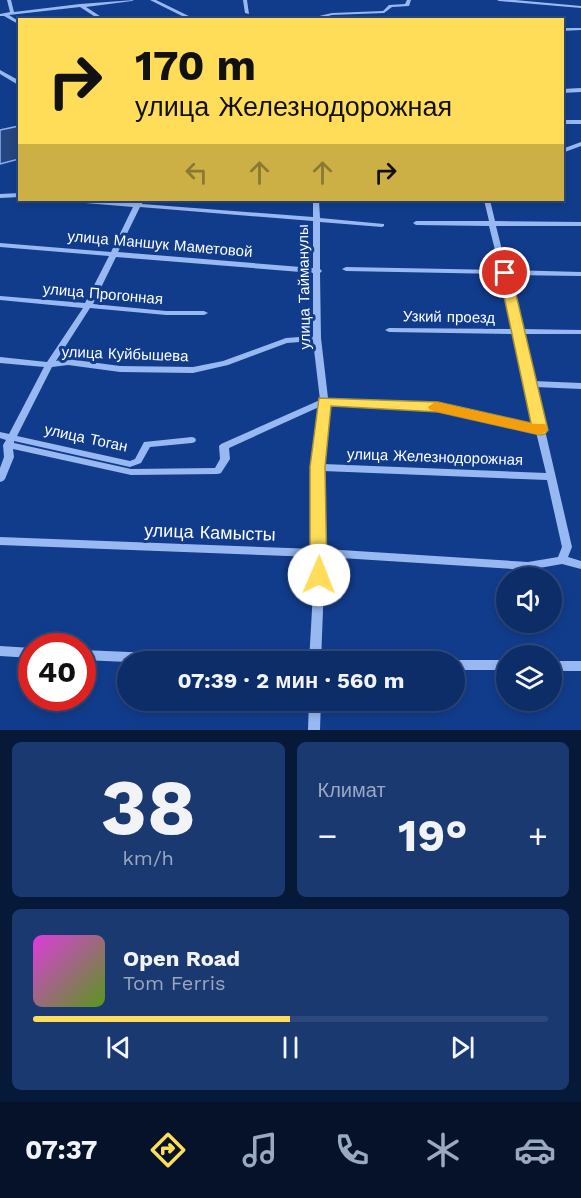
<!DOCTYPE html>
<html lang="ru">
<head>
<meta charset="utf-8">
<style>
	body { margin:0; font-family:"Work Sans",sans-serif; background:#1b3971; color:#f1f3f6; height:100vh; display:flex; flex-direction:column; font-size:22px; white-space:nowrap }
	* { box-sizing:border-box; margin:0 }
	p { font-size:20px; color:#9aa8c0 }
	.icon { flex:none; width:33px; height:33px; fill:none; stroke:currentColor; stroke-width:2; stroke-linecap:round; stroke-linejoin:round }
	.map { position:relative; height:730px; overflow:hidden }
	.sheet { display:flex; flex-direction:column; gap:12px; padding:12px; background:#071939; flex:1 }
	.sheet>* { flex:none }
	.hud { position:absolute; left:18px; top:18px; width:546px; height:183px; border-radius:0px; box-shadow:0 3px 9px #0003,0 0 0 2px #2d497c; background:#ffdd58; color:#111; overflow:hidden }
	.tools { position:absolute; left:496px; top:567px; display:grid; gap:12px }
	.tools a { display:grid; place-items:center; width:66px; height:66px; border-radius:50%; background:#0d2d68; box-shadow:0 3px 9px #0003,0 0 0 2px #2d497c; font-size:30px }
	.speed { position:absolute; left:18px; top:633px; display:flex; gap:12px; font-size:30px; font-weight:700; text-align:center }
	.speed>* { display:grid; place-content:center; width:78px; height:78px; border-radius:50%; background:#0d2d68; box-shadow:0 3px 9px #0003,0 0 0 2px #2d497c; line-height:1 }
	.speed .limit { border:9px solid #d22; background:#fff; color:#111 }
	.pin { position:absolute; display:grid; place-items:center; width:51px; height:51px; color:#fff; margin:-26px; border:3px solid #fff; border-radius:50%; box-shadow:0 2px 6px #0007 }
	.me { position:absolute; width:66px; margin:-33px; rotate:1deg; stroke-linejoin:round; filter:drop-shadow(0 0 4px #0008) }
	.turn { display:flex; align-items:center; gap:21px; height:126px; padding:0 18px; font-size:27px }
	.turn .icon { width:78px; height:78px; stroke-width:2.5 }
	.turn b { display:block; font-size:42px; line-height:51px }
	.lanes { display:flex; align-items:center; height:57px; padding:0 18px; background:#0003; justify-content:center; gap:30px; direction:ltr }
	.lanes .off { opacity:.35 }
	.big { font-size:45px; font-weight:700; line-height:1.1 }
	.sheet .widget { flex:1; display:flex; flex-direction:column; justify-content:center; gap:9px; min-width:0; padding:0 21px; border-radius:9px; background:#1b3971 }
	.sheet .dial { align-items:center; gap:0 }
	.dial b { font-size:78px; line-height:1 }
	.song { display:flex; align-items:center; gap:18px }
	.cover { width:72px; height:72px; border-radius:9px; background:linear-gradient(135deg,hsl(300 70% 55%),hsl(90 70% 35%)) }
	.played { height:6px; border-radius:3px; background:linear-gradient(90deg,#ffdd58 50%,#2d497c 50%) }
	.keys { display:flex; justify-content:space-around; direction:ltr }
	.heat { display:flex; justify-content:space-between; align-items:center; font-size:33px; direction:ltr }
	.sheet .tiles { flex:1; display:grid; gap:12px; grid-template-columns:1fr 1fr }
	.widget:last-child { grid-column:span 2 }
	.trip { position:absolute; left:117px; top:651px; width:348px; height:60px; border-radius:30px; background:#0d2d68; box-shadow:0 3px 9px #0003,0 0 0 2px #2d497c; font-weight:700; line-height:60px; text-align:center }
	.menu { display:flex; height:96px; justify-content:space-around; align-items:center; background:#05122a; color:#9aa8c0 }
	.menu .icon { width:42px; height:42px }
	.menu .current { color:#ffdd58 }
	.menu b { font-size:27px; color:#f1f3f6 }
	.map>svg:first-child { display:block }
</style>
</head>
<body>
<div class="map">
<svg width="581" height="730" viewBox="0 0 581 730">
	<rect width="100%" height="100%" fill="#113c8b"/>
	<!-- water -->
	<path fill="#264681" stroke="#89b2f5" stroke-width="1.5" d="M19,126V159L0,164V130Z"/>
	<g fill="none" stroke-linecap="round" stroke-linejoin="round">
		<!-- minor -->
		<path fill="#98b8f1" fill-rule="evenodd" d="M7,0H11L14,12L80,4L134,0L132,1L86,7L106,20H100L80,7L9,15L20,22V25L4,16H0V14L10,12Z
			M150,0H156L197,20H190Z
			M243,0H247L249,14L245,13Z
			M407,0H411L409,6L392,7L384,13L332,15L313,20H302L332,13L383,11L389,5L405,4Z
			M497,0H515L581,6V8L499,1Z
			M562,28H581V30L562,31Z
			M0,70L20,81V86L0,74Z
			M581,88V92L562,93V89Z
			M562,120H581V124H562Z
			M581,142V146L562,153V149Z
			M20,193V197L0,198V194Z
			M70,200H91L135,203L137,200H143L142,204L313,217V200H319L320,218L384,224V226L382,227L320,222V269L322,271L320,273L321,338L328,398L438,404L535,426L514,334L389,332L385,330L389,328L513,329L501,274L346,271L342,269L346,267L500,270L489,226L416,225L413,223L416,221H489L484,200H490L495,221L581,222V226H496L507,270L581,272V276L508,275L521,329L581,330V334H522L533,381L581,383V389L535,387L572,547L568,557L581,561V569L562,564L528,570L325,557L321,662H309L315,557L0,545V537L315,549L313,467L319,407L229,448L230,459L221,473L218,474L131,475L13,449L14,457L5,479L3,481L0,482V468L4,457L3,445L6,440L0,438V432L9,434L44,367L0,363V357L47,362L83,308L0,300V296L85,303L109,256L0,247V243L111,252L133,207L73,202ZM140,207L313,221V268L118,252ZM116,257L313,273V336L286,338L223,361L193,367L120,366L68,359L56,361L90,308L166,315H204L208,313L204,311H166L93,304ZM313,341L320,400L221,444L219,446L220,459L215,468L131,469L14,443V441L130,467L141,463L150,447L192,443L195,442L196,440L195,438L192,437L144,442L135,459L130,461L17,436L52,367L68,365L120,372L193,373L228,365L287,343ZM328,404L438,410L536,432L546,473L323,464ZM323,471L547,480L562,547L558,557L528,562L325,549Z
			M0,646L32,648V658L0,656Z
			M82,650L247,657L251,658L252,662H128L82,660Z
			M454,660H507V670H454V662H450Z
			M552,661H581V671H552Z
			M309,700H321L320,730H308Z"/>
	</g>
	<!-- route -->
	<path fill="#ffdd58" stroke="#a69039" stroke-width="1.5" d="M505,269L511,273L548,430L545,434L540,435L438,412L331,406L325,467L327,575L325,580H313L310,575V467L319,398L438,402L531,423L499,273Z"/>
	<!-- slow -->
	<path fill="#f59e0b" d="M435,402L534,424H545L548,430L540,435L430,410L428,407Z"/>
	<g text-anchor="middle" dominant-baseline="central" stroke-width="6" stroke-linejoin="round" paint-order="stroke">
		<!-- street labels -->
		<g font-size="15" fill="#fff" stroke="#113c8b">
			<text transform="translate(160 244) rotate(5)">улица Маншук Маметовой</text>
			<text transform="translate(304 287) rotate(-91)">улица Тайманулы</text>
			<text transform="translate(103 294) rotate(5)">улица Прогонная</text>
			<text transform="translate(449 317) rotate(1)">Узкий проезд</text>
			<text transform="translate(125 354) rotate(2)">улица Куйбышева</text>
			<text transform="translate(86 438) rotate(12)">улица Тоган</text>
			<text transform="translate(435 457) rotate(2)">улица Железнодорожная</text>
		</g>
		<!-- near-street labels -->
		<g font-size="18" fill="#fff" stroke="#113c8b">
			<text transform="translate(210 532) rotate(2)">улица Камысты</text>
		</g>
	</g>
</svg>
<div class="tools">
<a><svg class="icon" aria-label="sound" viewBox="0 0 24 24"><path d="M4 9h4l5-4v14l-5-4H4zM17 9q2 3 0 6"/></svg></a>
<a><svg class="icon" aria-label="layers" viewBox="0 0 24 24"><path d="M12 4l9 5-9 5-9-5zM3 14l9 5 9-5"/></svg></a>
</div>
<div class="speed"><div class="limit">40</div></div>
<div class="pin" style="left:505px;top:273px;background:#d93025"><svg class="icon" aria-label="arrive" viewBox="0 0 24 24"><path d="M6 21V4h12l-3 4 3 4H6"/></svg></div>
<svg class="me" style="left:319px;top:575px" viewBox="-20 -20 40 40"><circle r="19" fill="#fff"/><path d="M0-13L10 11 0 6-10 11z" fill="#ffdd58"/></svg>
<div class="trip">07:39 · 2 мин · 560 m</div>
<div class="hud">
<div class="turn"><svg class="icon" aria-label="right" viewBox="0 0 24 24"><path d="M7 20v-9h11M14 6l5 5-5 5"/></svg><div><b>170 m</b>улица Железнодорожная</div></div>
<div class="lanes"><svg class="icon off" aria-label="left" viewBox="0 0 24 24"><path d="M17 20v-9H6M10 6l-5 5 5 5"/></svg><svg class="icon off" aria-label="ahead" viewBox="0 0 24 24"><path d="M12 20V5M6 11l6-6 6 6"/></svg><svg class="icon off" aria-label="ahead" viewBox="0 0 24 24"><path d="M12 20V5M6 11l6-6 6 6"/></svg><svg class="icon" aria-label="right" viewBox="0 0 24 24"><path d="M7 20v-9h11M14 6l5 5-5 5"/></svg></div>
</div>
</div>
<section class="sheet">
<div class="tiles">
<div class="widget dial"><b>38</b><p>km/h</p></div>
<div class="widget"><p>Климат</p>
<div class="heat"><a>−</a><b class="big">19°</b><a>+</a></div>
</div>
<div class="widget">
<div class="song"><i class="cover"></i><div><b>Open Road</b><p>Tom Ferris</p></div></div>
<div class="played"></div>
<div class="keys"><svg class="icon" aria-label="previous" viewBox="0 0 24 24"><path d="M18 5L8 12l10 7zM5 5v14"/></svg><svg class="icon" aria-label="pause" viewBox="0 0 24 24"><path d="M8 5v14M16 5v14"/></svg><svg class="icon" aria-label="next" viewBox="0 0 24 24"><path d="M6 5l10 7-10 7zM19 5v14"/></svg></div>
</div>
</div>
</section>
<nav class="menu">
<b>07:37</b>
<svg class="icon current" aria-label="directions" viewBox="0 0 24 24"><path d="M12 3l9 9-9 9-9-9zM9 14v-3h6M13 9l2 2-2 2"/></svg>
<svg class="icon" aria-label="music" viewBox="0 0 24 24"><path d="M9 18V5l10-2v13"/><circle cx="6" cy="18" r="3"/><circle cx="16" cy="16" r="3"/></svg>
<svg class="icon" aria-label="phone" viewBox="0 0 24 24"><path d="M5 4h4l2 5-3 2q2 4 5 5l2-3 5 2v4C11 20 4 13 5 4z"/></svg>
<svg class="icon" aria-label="climate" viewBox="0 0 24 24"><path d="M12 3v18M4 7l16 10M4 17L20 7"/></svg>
<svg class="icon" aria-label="car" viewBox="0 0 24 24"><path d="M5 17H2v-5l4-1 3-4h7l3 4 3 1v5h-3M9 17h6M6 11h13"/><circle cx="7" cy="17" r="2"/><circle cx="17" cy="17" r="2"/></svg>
</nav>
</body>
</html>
